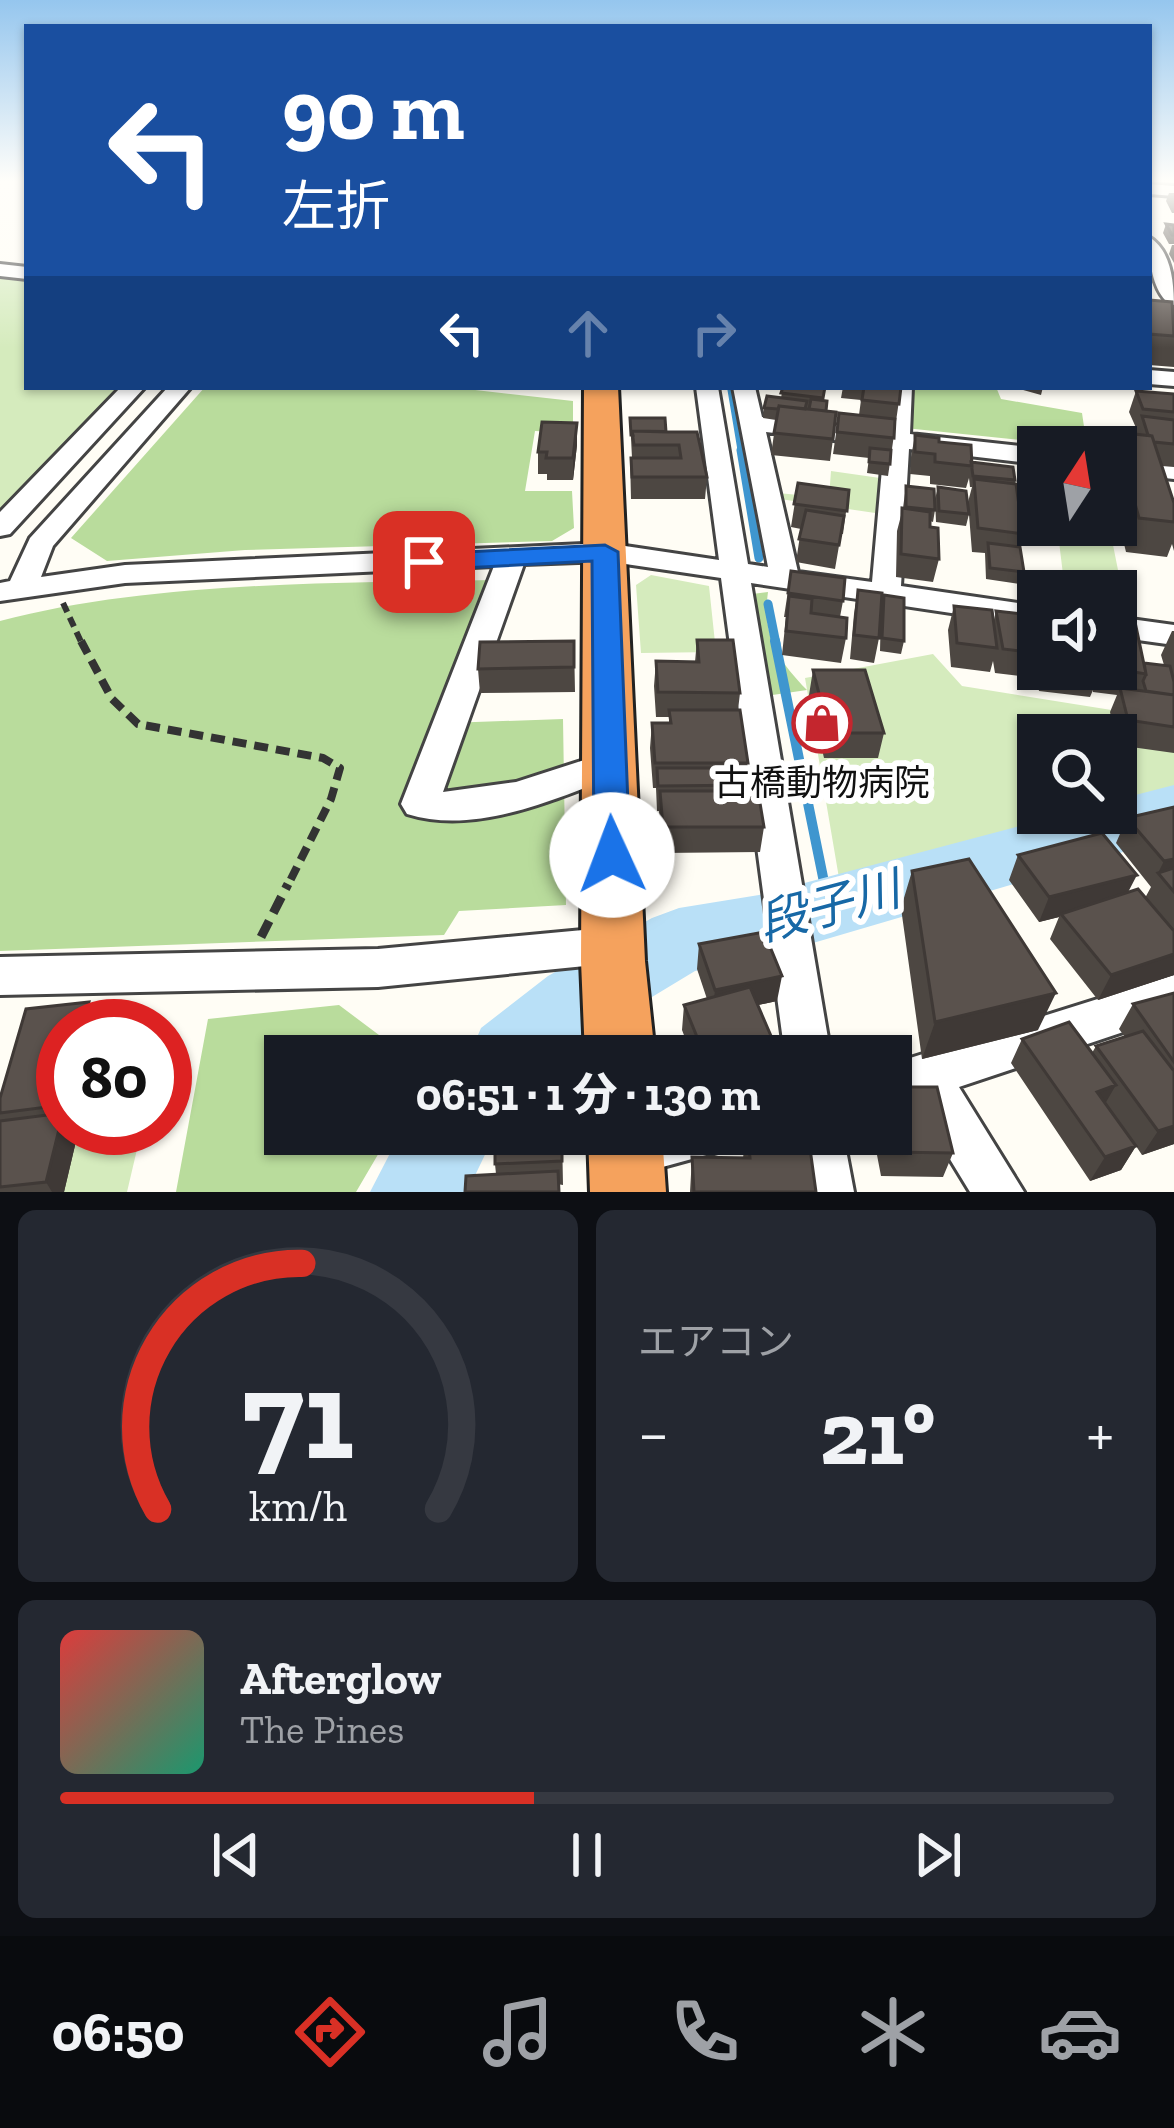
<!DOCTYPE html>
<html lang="ja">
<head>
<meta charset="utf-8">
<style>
	body { margin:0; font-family:"Zilla Slab","Noto Sans JP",serif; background:#242831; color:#f1f3f6; height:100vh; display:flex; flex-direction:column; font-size:45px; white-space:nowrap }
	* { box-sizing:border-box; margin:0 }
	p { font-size:39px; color:#9ea1a6 }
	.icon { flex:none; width:66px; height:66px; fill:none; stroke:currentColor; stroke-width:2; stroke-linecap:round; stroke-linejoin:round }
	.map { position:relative; height:1192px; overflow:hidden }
	.panel { display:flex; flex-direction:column; gap:18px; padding:18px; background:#0d0f14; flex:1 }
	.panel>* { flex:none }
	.banner { position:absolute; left:24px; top:24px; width:1128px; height:366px; border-radius:0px; box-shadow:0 3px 9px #0004; background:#1a4fa0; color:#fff; overflow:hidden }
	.needle { width:78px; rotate:12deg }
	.fabs { position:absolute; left:1017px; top:426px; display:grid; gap:24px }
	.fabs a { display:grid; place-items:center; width:120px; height:120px; border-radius:0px; background:#171b24; box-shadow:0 3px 9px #0004; font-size:60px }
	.speed { position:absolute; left:36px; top:999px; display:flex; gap:24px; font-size:60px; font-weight:700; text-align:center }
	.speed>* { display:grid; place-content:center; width:156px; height:156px; border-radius:50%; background:#171b24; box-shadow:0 3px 9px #0004; line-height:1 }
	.speed .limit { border:18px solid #d22; background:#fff; color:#111 }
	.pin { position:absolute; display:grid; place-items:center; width:102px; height:102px; color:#fff; margin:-51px; border-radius:24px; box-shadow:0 6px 18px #0006 }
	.me { position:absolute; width:132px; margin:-66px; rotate:358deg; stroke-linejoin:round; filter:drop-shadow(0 0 9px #0008) }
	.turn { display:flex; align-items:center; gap:42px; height:252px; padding:0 60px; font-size:54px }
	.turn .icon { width:156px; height:156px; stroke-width:2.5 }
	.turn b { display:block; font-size:84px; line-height:102px }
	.lanes { display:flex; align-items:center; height:114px; padding:0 60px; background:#0003; justify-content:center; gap:60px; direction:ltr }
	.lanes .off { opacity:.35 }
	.big { font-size:90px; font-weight:800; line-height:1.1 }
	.panel .tile { flex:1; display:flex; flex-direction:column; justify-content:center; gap:18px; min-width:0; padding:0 42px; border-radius:18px; background:#242831 }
	.panel .dial { align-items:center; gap:0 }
	.dial svg { height:312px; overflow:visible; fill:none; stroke:#363941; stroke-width:7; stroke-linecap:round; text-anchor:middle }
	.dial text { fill:#f1f3f6; stroke:none }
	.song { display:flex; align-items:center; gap:36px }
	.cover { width:144px; height:144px; border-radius:18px; background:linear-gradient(135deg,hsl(0 70% 55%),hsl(160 70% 35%)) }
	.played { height:12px; border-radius:6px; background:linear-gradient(90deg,#d93025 45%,#363941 45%) }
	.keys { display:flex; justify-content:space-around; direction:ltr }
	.heat { display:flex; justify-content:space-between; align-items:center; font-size:66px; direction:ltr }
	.panel .tiles { flex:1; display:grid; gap:18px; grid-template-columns:1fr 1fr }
	.tile:last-child { grid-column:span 2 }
	.trip { position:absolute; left:264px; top:1035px; width:648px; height:120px; border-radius:0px; background:#171b24; box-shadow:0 3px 9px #0004; font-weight:800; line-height:120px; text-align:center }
	.dock { display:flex; height:192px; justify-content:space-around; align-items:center; background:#090b0e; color:#9ea1a6 }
	.dock .icon { width:84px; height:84px }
	.dock .current { color:#d93025 }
	.dock b { font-size:54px; color:#f1f3f6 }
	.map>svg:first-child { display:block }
</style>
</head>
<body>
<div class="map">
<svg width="1174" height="1192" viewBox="0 0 1174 1192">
	<rect width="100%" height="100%" fill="#fffdf5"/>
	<!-- green -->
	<path fill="#d5ebbd" d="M0,272L27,275V387H128L0,522Z
		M831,471L887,479L882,514L780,499L778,493L829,498Z
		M1057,525H1109L1126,610L1116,608V591H1065Z
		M651,575L709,586L716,652L641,653L636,585Z
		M933,654L962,686L1174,720V794L1116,808V735H1038V813H1097L839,878L805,678Z
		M63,1074V1128H142L127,1192H28Z"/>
	<!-- forest -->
	<path fill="#b9dc9c" d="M205,387H449L573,401V433L535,431L525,491H572L574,528L552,541L245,550L107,561L71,538Z
		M907,387H996L1001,399L1082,413L1087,447L905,428Z
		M494,580L447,723L563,719L566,905L459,911L444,935L0,951V621C152,581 337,583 494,580Z
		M768,592C762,635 777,659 807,690L751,698L737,596Z
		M339,1005L407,1056H285V1134H390L356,1192H176L208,1019Z"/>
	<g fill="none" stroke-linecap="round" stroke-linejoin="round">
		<!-- stream-far3 -->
		<path stroke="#3f96cf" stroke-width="6" d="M730,387L741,453"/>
		<!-- stream-far2 -->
		<path stroke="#3f96cf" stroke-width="9" d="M741,450L759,558
			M768,604L776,644"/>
		<!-- stream-far1 -->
		<path stroke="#3f96cf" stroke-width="10" d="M775,641L825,887"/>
		<!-- stream -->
		<path stroke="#3f96cf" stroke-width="14" d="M824,884L829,908"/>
		<!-- river -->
		<path fill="#b9e0f7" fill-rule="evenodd" d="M1174,785V837L759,959L695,971L604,1026L571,1056H469L481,1028L548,976L652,918L679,908L759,895L1069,813H1116V800Z
			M400,1134H495L467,1192H370Z"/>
		<defs>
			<path id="minor" d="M1149,184L1174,186V196L1149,194Z
				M1149,237C1171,250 1174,282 1174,307C1152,295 1149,261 1149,237Z
				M0,264L27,267V279L0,276Z
				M1149,370L1174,372V386L1149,384Z
				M121,387H145L10,534L0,536V512Z
				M168,387H191L53,546L41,577L125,565L605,543L719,560L696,387H718L748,564L768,567L733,387H755L762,417L886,431L890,387H912L910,434L1038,448V464L909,449L901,586L1038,606V626L751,583L831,1056H785L721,578L605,561L524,564L443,792L516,782L609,752L622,756L627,765L622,774C556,798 477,836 407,814L401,804L494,566L125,583L0,601V583L10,581L30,538ZM766,432L884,446L872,582L798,572Z
				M1116,457L1174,463V479L1116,473Z
				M1116,617L1174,625V645L1116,637Z
				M615,927L630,932L636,945L630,958L615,963L378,987L0,995V957L378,949Z
				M1174,975V1015L959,1087L1024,1192H970L915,1102L891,1110V1064Z
				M610,1134H728L721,1151L626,1177L609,1169L601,1152Z
				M795,1134H843L854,1192H804Z"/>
			<path id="highway" d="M584,387H618L645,961L655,1056H585L581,961Z
				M588,1134H662L666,1192H590Z"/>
		</defs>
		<!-- minor casing -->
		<use href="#minor" stroke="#444" stroke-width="6"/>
		<!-- highway casing -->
		<use href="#highway" stroke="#222" stroke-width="6"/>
		<!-- path-far2 -->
		<path stroke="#333" stroke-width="6" stroke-dasharray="10 6" stroke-linecap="butt" d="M63,603L82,644"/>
		<!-- path-far1 -->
		<path stroke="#333" stroke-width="8" stroke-dasharray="14 8" stroke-linecap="butt" d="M81,641L112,699L138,724L323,758L340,768L331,799L287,887"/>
		<!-- path -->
		<path stroke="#333" stroke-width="9" stroke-dasharray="18 9" stroke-linecap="butt" d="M261,937L288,884"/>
		<!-- minor -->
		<use href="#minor" fill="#fff" fill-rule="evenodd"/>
		<!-- highway -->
		<use href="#highway" fill="#f5a25d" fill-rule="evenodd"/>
	</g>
	<!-- wall -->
	<path fill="#4d4742" d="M1169,193H1174V213H1172L1166,201Z
		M1166,224L1174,225V244H1169L1163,233Z
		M1172,245H1174V263L1169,254Z
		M1149,300L1174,305V367L1149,365Z
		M783,387H825L823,401L833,439L830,461L771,455L776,420L763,418L764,408L781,398Z
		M843,387H901L888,476L867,473L869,458L833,454L839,413L859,415L861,400L841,398Z
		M1012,387H1043L1041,395Z
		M1136,391L1174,394V467L1162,466L1174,503V551L1172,544L1167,557L1126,552L1116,511V447H1110L1115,432L1136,434L1137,430L1129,412Z
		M630,418L666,432L707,477L705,499H631L630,458H632Z
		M577,423V445L573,480H547V474H538V452Z
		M915,435L939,442L972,462L1015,480L1023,534L1019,547L1024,572L1020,584L986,579L985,553L972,552L968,502L972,487H970L969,478L966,488L930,484V476L910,474L911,457Z
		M798,483L849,490L843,534H841L835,569L796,562L801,529L791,527Z
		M906,486L935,510L933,522L930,521L939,559L933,582L896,577L897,531L903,508Z
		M938,487L969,514L966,526L936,522L935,499Z
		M791,571L843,601L840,617L846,638L841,663L782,655L786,617H784Z
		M858,590L879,638L874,663L850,659L854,614Z
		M884,595L904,641L901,654L880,651L881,607Z
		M954,606L994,620L996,611L1033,631L1038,619V669H1116L1144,663L1164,665L1161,655L1172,631H1174V753L1117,745L1110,712L1117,695L1093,692V690L1090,697L1039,691L1033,664L1029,677L995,673L993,661L990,672L951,667L948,630Z
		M697,640L740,693L738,710L748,768L753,785L752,791L764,827L760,852L661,853L659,811H657L656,788H653L650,748L652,723H669V717H656L654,686L656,661L695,662Z
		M574,641L575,692L480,693L478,669Z
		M813,670L884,733L878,758H824L809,695Z
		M1174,807V975L1098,1000L1050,939L1059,917L1039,922L1009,880L1018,855L1145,898L1151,887L1116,843L1127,818Z
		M912,871L1038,1030L922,1059L901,908Z
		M699,944L777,1001L758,1005L771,1036L768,1056H692L682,1030L684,1005L707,999L697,969Z
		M1174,993V1144L1142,1155L1136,1146L1121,1170L1090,1181L1011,1063L1022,1039L1092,1053L1096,1046L1125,1037L1119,1029L1133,1004Z
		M89,1002L100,1026H63V1128H77L72,1130L77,1137L64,1192H0V1098L26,1009Z
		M562,1134L563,1185L496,1174L495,1164Z
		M746,1134H808L816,1192H690L692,1157L743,1158Z
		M873,1134H891L953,1153L943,1177L881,1176Z"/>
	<!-- shaded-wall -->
	<path fill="#3f3936" d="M577,423V445L573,480V458Z
		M1174,859V881L1158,873L1164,861Z
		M1137,875L1124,900L1061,914L1059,917L1039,922L1049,897Z
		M1174,954V975L1098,1000L1111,975Z
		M782,976L777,1001L712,1015L715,990Z
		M1056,993L1038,1030L922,1059L935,1022Z
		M89,1002L100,1026H83Z
		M771,1036L768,1056H704V1054Z
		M1116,1085L1102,1109L1097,1092Z
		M63,1113V1128H71L77,1137L64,1192H52L46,1182Z
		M1174,1126V1144L1142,1155L1158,1131Z
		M1136,1146L1121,1170L1090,1181L1105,1157Z"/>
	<!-- building -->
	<path fill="#5a524d" stroke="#3f3936" stroke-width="3" d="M1166,224L1174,225V235H1172Z
		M1149,300L1172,302L1174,336L1149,334Z
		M783,387H825L823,398L781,393Z
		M864,387H901L899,404L862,400Z
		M1136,391L1174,394V412L1143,409Z
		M767,396L807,401L805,409L779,406L778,409L764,408Z
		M811,399L827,401L826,411L809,409Z
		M779,406L836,412L833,439L774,433Z
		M839,413L895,419L894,438L837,432Z
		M1142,416L1174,420V444L1154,442L1152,436L1148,435Z
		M630,418H665L666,432L632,431L633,435H631Z
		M542,422L577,423L573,458H546L547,452H538Z
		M632,431L697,432L707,477H632L631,458H681L679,445H634Z
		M1115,432L1152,436L1174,503V522L1139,518Z
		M915,435L939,438V442L971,445L972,466L935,462V454L915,452Z
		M870,448L891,450L890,464L869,462Z
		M971,462L1013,467L1015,480L973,476Z
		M974,479L1016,484L1023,534L978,528Z
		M798,483L849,490L847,511L794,504Z
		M906,486L934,489L935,510L906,507Z
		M938,487L966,491L969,514L939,511Z
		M902,508L930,512V527L938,528L939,559L901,554Z
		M806,510L844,516L839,545L799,539Z
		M988,543L1020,547L1024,572L990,568Z
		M791,571L845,578L843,601L788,593Z
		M858,590L882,593L879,638L854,635Z
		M884,595L904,598V641L882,638Z
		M789,596L812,599L811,613L847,618L846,638L786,631Z
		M954,606L992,610L997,648L957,643Z
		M996,611L1030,615L1037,653L1003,649Z
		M1116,620L1135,622L1146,674L1115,669Z
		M697,640H733L740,693L658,692L656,661L699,662Z
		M574,641V667L478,669L480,642Z
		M1144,663L1170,666L1174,682V695L1146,691L1143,681L1146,674Z
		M813,670H865L884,733H829Z
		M1120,688L1174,695V727L1128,720Z
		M669,710H740L748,763H655L652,723H671Z
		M657,768H750L753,785L658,786Z
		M660,791H758L764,827H663Z
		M1174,807V859L1164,861L1127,818Z
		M1102,833L1137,875L1049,897L1018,855Z
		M969,859L1056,993L935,1022L912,871Z
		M1174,868V892L1158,873Z
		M1138,889L1174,931V954L1111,975L1061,914Z
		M764,932L782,976L715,990L699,944Z
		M750,987L771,1036L704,1054L684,1005Z
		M1174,993V1062L1133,1004Z
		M89,1002L83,1026H63V1105L0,1113V1098L26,1009Z
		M1069,1022L1116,1085L1097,1092L1136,1146L1105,1157L1022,1039Z
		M1143,1031L1174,1071V1126L1158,1131L1096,1046Z
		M891,1087H937L953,1153L890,1152L886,1134H891Z
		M63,1113L46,1182L0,1187V1121Z
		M495,1134H562V1161L495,1164Z
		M748,1134H808L816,1192H694L692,1157L750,1158Z
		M558,1171L559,1192H465L466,1176Z"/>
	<!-- sky -->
	<linearGradient id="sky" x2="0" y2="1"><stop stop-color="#95c6ee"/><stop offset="0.52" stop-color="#fffefa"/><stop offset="1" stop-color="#fffefa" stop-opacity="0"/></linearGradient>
	<rect width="1174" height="348" fill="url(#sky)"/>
	<!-- route -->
	<path fill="#1a73e8" stroke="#114b97" stroke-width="3" d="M605,545L618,552L630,855L625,865L612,869L599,865L594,855L592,561L424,570L411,562L424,554Z"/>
	<!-- icons -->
	<defs>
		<symbol id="shop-ring" viewBox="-11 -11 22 22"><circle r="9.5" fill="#fff" stroke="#c4262e" stroke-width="1.5"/><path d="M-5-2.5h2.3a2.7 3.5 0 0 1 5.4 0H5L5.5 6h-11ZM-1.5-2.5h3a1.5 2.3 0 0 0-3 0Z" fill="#c4262e"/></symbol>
	</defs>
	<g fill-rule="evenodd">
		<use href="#shop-ring" x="789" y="690" width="66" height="66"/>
	</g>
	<g text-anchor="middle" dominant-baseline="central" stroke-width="12" stroke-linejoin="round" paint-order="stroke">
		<!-- poi labels -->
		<g font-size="36" fill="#111" stroke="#fff">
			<text x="822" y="782">古橋動物病院</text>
		</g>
		<!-- near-water labels -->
		<g font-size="48" font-style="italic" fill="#1768a6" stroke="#fff">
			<text transform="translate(829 906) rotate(-15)">段子川</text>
		</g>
	</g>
</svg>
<div class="fabs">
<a><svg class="needle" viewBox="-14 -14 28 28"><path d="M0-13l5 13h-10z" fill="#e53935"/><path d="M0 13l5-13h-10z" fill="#9ea1a6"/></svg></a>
<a><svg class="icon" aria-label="sound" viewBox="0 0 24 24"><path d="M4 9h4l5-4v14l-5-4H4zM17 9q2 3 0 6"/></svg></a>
<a><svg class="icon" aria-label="search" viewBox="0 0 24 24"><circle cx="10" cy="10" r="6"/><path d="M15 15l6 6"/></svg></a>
</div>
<div class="speed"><div class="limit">80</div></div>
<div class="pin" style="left:424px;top:562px;background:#d93025"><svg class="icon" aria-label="arrive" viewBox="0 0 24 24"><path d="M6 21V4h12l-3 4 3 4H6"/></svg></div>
<svg class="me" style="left:612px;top:855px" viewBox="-20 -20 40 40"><circle r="19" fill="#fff"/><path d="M0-13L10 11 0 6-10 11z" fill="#1a73e8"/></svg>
<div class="trip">06:51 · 1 分 · 130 m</div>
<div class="banner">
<div class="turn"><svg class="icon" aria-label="left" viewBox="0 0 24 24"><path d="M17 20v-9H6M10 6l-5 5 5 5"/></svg><div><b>90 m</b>左折</div></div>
<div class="lanes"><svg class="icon" aria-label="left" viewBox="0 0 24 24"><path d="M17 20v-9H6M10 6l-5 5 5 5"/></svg><svg class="icon off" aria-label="ahead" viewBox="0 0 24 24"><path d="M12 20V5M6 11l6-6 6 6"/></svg><svg class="icon off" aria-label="right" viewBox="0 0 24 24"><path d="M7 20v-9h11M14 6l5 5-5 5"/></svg></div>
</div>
</div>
<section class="panel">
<div class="tiles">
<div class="tile dial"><svg viewBox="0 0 100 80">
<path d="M14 69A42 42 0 1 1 86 69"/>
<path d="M14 69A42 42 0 0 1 51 6" stroke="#d93025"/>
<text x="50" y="56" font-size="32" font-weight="700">71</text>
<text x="50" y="72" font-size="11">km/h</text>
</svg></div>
<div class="tile"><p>エアコン</p>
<div class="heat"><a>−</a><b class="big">21°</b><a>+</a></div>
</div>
<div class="tile">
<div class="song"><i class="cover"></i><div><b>Afterglow</b><p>The Pines</p></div></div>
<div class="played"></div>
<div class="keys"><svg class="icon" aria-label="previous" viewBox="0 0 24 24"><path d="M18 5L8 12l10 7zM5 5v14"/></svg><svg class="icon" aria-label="pause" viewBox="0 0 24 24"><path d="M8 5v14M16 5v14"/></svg><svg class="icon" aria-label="next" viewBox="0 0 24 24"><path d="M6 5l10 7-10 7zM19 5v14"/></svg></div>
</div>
</div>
</section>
<nav class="dock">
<b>06:50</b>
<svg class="icon current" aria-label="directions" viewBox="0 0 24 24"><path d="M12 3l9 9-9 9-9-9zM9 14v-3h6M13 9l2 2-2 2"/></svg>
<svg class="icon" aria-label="music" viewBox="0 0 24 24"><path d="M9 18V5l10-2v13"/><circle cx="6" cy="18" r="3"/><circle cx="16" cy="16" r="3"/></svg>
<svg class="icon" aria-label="phone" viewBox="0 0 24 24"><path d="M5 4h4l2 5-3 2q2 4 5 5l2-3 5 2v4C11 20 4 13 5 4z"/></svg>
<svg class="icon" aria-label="climate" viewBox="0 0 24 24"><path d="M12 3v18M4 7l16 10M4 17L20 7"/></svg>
<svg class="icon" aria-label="car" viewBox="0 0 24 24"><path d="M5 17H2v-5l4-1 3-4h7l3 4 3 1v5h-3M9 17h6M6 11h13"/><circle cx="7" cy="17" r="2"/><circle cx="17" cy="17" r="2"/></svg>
</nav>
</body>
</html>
